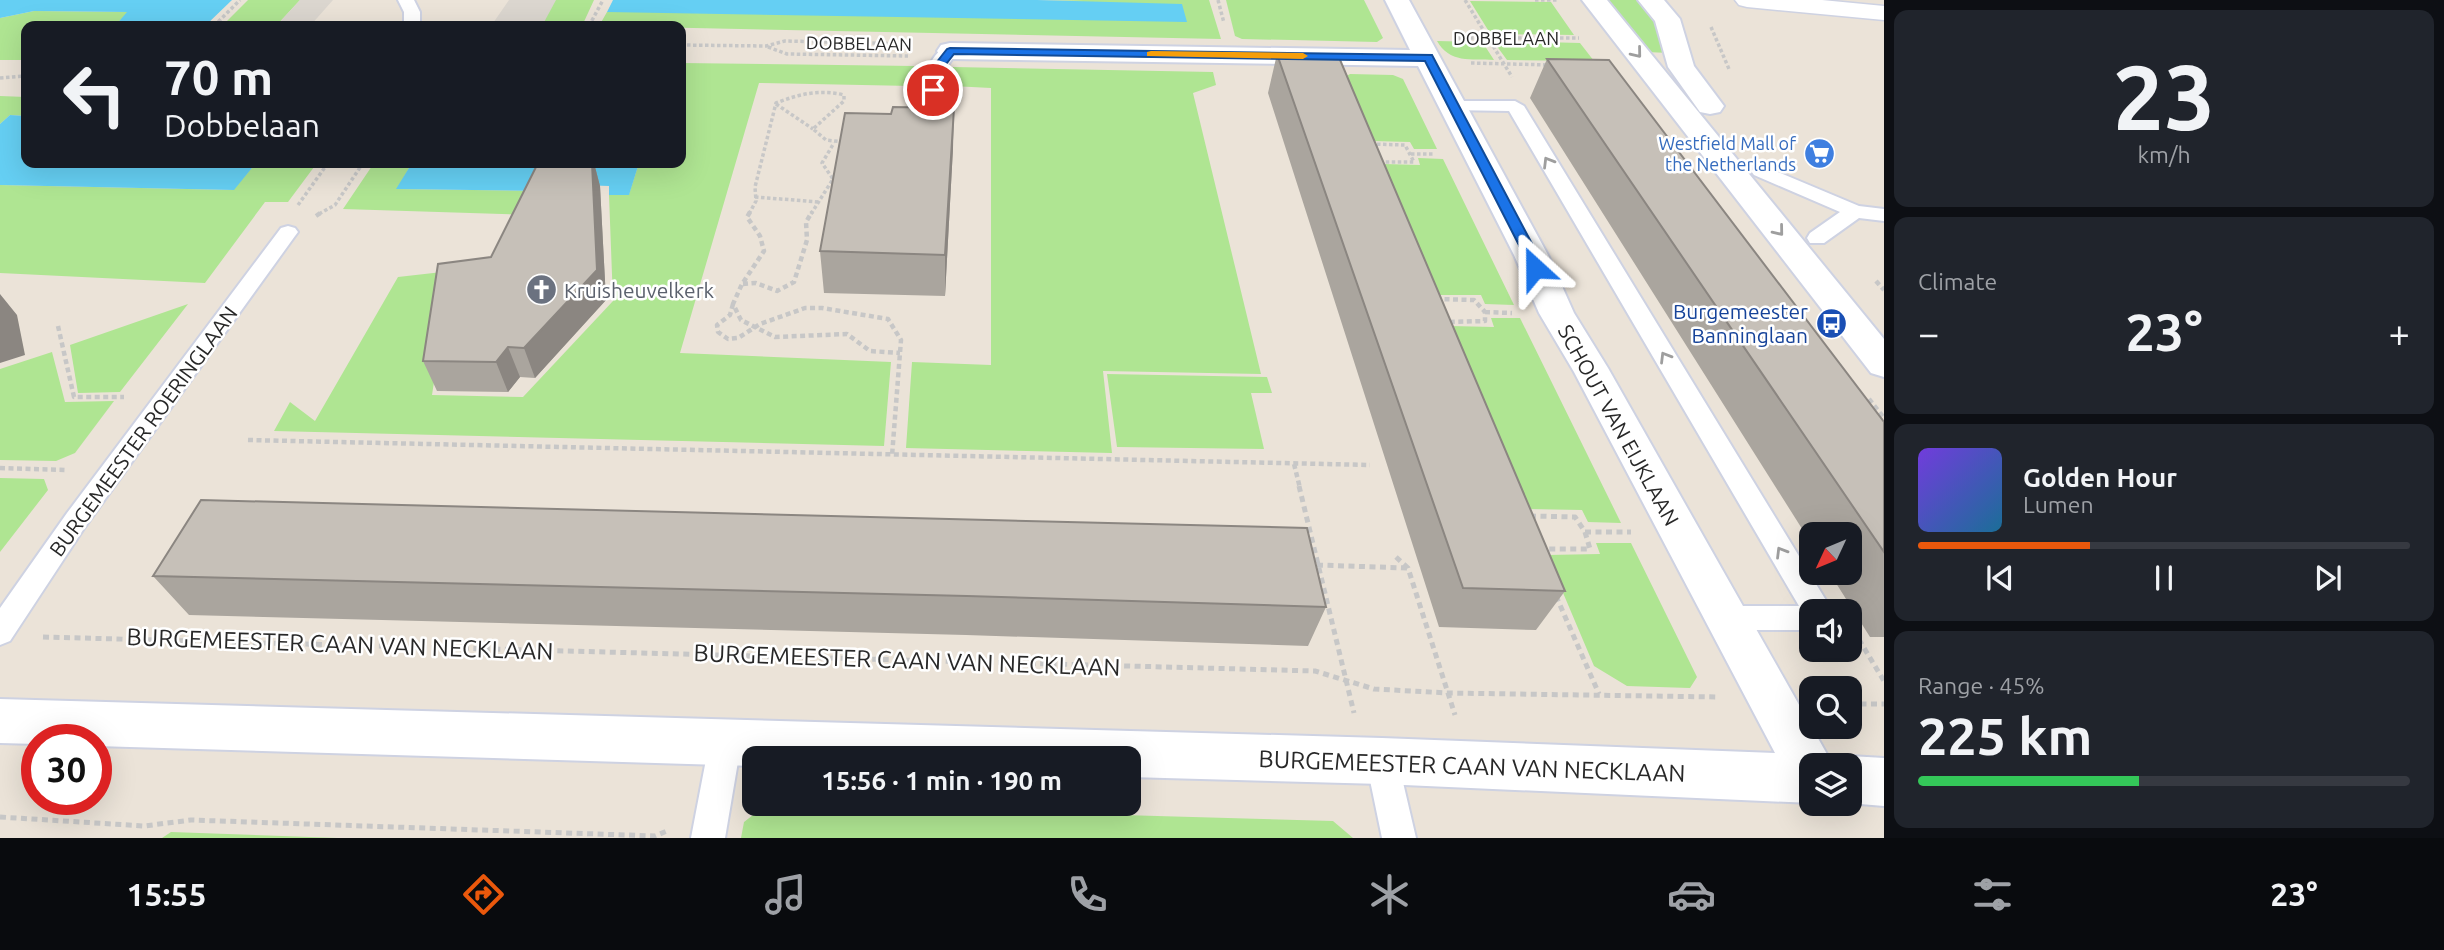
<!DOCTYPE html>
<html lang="en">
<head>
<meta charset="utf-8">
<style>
	body { margin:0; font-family:Ubuntu,sans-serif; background:#20242c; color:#f1f3f6; height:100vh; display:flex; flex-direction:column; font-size:26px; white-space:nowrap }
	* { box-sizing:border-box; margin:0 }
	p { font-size:23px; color:#9ea1a6 }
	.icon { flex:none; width:38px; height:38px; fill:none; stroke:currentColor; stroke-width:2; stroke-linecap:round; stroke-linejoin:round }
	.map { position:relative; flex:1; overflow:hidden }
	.sheet { display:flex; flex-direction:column; gap:10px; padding:10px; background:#0d0f14; width:560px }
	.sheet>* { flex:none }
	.top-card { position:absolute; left:21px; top:21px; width:665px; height:147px; border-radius:14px; box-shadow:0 7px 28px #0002; background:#171b24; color:#f1f3f6; overflow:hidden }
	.needle { width:46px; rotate:226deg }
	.controls { position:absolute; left:1799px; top:522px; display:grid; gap:14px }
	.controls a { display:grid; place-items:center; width:63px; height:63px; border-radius:14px; background:#171b24; box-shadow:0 7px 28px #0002; font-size:35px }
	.speed { position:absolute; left:21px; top:724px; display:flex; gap:14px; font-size:35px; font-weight:700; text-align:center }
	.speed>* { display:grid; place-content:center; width:91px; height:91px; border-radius:50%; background:#171b24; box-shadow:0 7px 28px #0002; line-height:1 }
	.speed .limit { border:10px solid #d22; background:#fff; color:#111 }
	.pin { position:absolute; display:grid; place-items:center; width:60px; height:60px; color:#fff; margin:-30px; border:4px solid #fff; border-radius:50%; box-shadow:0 2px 7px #0007 }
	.me { position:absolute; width:77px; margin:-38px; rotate:336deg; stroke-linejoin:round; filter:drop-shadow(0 0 5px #0008) }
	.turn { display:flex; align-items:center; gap:24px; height:147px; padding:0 28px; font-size:32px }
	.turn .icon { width:91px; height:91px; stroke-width:2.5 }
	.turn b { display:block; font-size:49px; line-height:60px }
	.big { font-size:52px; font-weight:700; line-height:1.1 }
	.sheet .widget { flex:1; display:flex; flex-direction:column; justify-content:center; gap:10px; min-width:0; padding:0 24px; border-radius:14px; background:#20242c }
	.sheet .dial { align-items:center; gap:0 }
	.dial b { font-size:91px; line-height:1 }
	.song { display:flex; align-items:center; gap:21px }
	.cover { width:84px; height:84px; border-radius:10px; background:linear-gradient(135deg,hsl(260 70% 55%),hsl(200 70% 35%)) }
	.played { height:7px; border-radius:4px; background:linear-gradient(90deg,#ea580c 35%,#363941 35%) }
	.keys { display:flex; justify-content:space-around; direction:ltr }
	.heat { display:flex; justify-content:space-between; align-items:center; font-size:38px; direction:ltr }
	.charge { height:10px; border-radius:5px; background:linear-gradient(90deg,#34c759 45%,#363941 0) }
	.trip { position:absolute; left:742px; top:746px; width:399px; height:70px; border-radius:14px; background:#171b24; box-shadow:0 7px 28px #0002; font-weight:700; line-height:70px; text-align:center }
	.menu { display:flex; height:112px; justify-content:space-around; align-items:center; background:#090b0e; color:#9ea1a6 }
	.menu .icon { width:49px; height:49px }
	.menu .current { color:#ea580c }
	.menu b { font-size:32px; color:#f1f3f6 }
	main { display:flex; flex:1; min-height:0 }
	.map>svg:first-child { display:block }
</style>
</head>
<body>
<main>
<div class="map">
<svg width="1884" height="838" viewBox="0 0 1884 838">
	<rect width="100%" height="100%" fill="#ebe3d8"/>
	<!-- green -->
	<path fill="#afe592" d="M248,0H300L276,26H222Z
		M545,0H594L582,26H530Z
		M1037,0H1209L1221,39L599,26L607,12L1084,1Z
		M1226,0H1364L1383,38L1377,42L1242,39L1235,36Z
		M1605,0H1642L1654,14L1670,53L1646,52Z
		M1470,1L1551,2L1574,35L1497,34L1488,30Z
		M34,11L128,12L115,26H26V60H0V18Z
		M1437,41L1478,42L1483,43L1494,60C1471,59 1449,63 1437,41Z
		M1501,41L1580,43L1594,61L1507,60L1496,45Z
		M681,63L914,66L912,86L759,83L680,353L891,362L884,446L274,431L290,402L315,421L398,277L451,271L432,395L523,397L613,301L609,195L629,194L639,163H681Z
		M953,67L1213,72L1216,85L1193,93L1261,374L1103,371L1112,453L906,448L912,362L991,365V88L952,86Z
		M1350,74L1393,75L1403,79L1437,149H1414L1410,142L1372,141L1345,77Z
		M0,96L26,97V116L10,115L0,124Z
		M1418,158L1443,159L1514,305L1485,304L1481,295H1437L1383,164L1420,165Z
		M256,163H317L288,202H265L205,283L0,273V185L233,190Z
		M374,163H412L397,189L545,191L534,215L343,209Z
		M188,304L120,392L78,393L70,345Z
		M1491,318H1520L1621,523L1588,522L1582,510L1528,509L1450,326L1494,327Z
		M52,352L65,402L114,401L75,453L56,461L0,460V369Z
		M1107,374L1267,377L1272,393H1251L1264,449L1117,447Z
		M0,478L44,479L48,490L0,552Z
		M1596,543H1631L1697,677L1690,688L1627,686L1594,666L1547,555L1600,554Z
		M766,805L1333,821L1353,838H741L744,822Z
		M171,832L338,838H162Z"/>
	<!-- plaza -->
	<path fill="#dbd6cf" d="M300,0H333L310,26H276Z
		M509,0H556L542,26H491Z"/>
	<!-- water -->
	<path fill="#65cff3" d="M0,0H232L205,26H115L127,12L34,11L0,18Z
		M613,0H1037L1182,4L1187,22L607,12Z
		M10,115L26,116V163H256L234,190L0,185V124Z
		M412,163H639L629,195H609V186L549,184L545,191L396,189Z"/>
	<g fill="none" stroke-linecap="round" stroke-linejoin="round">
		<defs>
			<path id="service" d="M398,0H414L420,12V26H404V12Z
				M950,46L958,51L943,72L941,109L932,114L926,113L923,109C924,88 925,52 950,46Z
				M1455,101H1515L1524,106L1827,602L1831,611H1811V630H1728L1718,627L1714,618L1718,609L1728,606H1799L1509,111L1449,110L1446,106Z
				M1761,165L1859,206L1884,209V221L1859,218L1824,243H1810L1807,238L1810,233L1840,212L1754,175L1751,171Z
				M288,226L295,228L298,232L295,236L85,527L10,641L0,645V608L67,513L281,228Z
				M725,729L736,734L741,744L725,838H691L709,744L714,734Z
				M1382,746L1393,750L1398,761L1416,838H1382L1366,761L1371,750Z"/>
			<path id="pedestrian" d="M1735,0H1822L1884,6V20L1747,7L1739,5Z"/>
			<path id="minor" d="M1385,0H1409L1548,255L1574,313L1608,368L1832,763L1850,756L1884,758V806L1848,803L1850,765H1811V803L1382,784L1129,777V758H754V766L96,746V740H37V744L0,743V699L1382,738L1775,753L1574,372L1539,313L1514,255L1418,66L950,59L941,57L937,51L941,45L950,43L1410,50Z"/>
			<path id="tertiary" d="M1582,0H1607L1884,339V377L1871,373Z
				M1638,0H1664L1680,19L1694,66L1724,106L1720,112L1710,114L1700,112L1668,67L1655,21Z"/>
		</defs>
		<!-- service casing -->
		<use href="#service" stroke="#ced2e2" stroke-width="4"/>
		<!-- pedestrian casing -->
		<use href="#pedestrian" stroke="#ced2e2" stroke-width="3"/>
		<!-- minor casing -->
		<use href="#minor" stroke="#ced2e2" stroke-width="4"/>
		<!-- tertiary casing -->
		<use href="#tertiary" stroke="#ced2e2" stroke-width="4"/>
		<!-- path-far2 -->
		<path stroke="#c7c7c7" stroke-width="3.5" stroke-dasharray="3.5 2.5" stroke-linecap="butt" d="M1218,0L1224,23
			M1465,0L1512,77
			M1535,0H1559
			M214,26L240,0
			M589,26L603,0
			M1711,27L1729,69
			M1458,38H1579
			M681,45L766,46L785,41L913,44
			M768,47L787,54L908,56
			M1471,63L1550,65
			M0,78L26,76
			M776,104L813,129
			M1371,144L1405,145L1414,162H1377
			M1411,154H1433
			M755,197L819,202
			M298,205L328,163
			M319,214L335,205L363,163
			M749,214L756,201L755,187L776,103C799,94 820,89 844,95V101L813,129L826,140L843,142
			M811,214L833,179L822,163L834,143"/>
		<!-- path-far1 -->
		<path stroke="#c7c7c7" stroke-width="4.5" stroke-dasharray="5 3.5" stroke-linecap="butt" d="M750,212L747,217L760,236L764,251L742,284L733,304L741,320L775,337L847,334L870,351L900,353
			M316,216L322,212
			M1876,281L1884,290
			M743,284L756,283L777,291L794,282L807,240L806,222L812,212
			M1436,299L1474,300L1485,312V321L1448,322
			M733,304L730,315L717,325L718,332L728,339L738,338L760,324L805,308H822L888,319L901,340L892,456
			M1485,312L1512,313
			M58,326L74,397H124
			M1869,399L1884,418
			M248,440L1370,465
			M1294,464L1300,488
			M0,468L67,470"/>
		<!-- path -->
		<path stroke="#c7c7c7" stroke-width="5" stroke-dasharray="6 4.5" stroke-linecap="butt" d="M1299,486L1354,713
			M1530,516L1575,517L1585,532L1590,549H1544
			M1585,532H1631
			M1396,557L1408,568L1455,715
			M1317,565L1407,568
			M1556,596L1599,694
			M1850,634L1858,638L1884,681
			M43,637L1315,671L1374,689L1448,693L1718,697
			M1850,704H1884
			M0,817L144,826L191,820L655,836L667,831"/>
		<!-- service -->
		<use href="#service" fill="#fff" fill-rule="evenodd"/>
		<!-- pedestrian -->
		<use href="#pedestrian" fill="#fff" fill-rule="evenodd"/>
		<!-- minor -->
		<use href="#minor" fill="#fff" fill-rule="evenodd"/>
		<!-- tertiary -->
		<use href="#tertiary" fill="#fff" fill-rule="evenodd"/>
	</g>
	<!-- wall -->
	<path fill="#aaa59e" d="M1277,54L1565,591L1536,630L1439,627L1268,93Z
		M1547,59L1884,422V637H1870L1829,572H1850V534H1811V543L1530,98Z
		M953,148L945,296L824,293L820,251Z
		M538,163H594L600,186L606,300L535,378L520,377L508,392L437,391L423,361L491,257Z
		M201,500L1326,607L1308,646L966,635L189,615L153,576Z"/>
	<!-- shaded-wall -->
	<path fill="#8b8681" d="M954,108L953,148L945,296V255Z
		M592,163H594L600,186L606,300L535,378L524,348Z
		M0,294L17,315L25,355L0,363Z
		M508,347L520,377L508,392L496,362Z"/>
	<!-- building -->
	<path fill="#c6c0b8" stroke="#8b8681" stroke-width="2" d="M1277,54L1338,55L1565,591L1463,588Z
		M1547,59L1609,60L1884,422V552Z
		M893,107L954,108L945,255L820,251L845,113L891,114Z
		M538,163H592L597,270L524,348L508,347L496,362L423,361L438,264L491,257Z
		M201,500L1307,528L1326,607L967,596L153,576Z"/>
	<!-- one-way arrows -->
	<defs><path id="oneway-chevron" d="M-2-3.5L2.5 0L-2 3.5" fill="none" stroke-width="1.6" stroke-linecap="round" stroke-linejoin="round" transform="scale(1.75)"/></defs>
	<g stroke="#9e9e9e">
		<use href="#oneway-chevron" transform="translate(1637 53) rotate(51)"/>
		<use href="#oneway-chevron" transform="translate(1548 162) rotate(-121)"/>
		<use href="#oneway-chevron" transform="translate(1779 231) rotate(51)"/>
		<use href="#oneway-chevron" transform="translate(1665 357) rotate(-121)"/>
		<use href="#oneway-chevron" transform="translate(1781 552) rotate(-121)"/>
	</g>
	<!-- route -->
	<path fill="#1a73e8" stroke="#114b97" stroke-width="2" d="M950,48L1432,55L1538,255L1542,268L1535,273L1529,268L1524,255L1425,61L954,54L940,72L939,90L929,93V72L947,49Z"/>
	<!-- slow -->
	<path fill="#f59e0b" d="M1151,51L1303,53L1308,56L1303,59L1147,56V52Z"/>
	<!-- icons -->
	<defs>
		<symbol id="supermarket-disc" viewBox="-11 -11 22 22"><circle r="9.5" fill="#3f7fe0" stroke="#fff"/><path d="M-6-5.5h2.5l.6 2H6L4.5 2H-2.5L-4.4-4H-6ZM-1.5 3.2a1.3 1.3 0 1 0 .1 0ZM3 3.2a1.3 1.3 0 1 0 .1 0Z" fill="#fff"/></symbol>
		<symbol id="church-disc" viewBox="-11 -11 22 22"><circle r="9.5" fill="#6b7280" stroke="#fff"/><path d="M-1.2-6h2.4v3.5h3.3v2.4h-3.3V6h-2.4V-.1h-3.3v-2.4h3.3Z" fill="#fff"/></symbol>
		<symbol id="bus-disc" viewBox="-11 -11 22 22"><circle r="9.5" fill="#1a4fb4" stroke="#fff"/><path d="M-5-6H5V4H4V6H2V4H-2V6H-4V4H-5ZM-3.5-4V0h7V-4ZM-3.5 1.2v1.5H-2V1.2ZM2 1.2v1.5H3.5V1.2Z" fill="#fff"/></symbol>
	</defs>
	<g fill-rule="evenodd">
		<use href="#supermarket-disc" x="1802" y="136" width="35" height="35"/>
		<use href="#church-disc" x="524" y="272" width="35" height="35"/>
		<use href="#bus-disc" x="1814" y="306" width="35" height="35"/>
	</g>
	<g text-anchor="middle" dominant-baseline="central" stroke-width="5" stroke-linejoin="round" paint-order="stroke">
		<!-- far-street labels -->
		<g font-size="18" fill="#282828" stroke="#fff">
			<text x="1506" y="38">DOBBELAAN</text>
			<text transform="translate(859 43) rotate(1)">DOBBELAAN</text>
		</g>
		<!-- far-shop labels -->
		<g font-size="18" fill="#366cbe" stroke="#fff" text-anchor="end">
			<text x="1796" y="143">Westfield Mall of<tspan x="1796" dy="21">the Netherlands</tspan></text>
		</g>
		<!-- worship labels -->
		<g font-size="21" fill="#5b616d" stroke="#fff" text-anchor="start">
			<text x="564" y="290">Kruisheuvelkerk</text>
		</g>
		<!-- transit labels -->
		<g font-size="21" fill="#164399" stroke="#fff" text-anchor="end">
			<text x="1808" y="311">Burgemeester<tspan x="1808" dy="24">Banninglaan</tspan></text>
		</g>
		<!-- street labels -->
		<g font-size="21" fill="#282828" stroke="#fff">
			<text transform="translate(1619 425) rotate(61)">SCHOUT VAN EIJKLAAN</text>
			<text transform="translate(143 431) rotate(-54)">BURGEMEESTER ROERINGLAAN</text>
		</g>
		<!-- near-street labels -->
		<g font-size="24" fill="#282828" stroke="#fff">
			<text transform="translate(340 644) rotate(2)">BURGEMEESTER CAAN VAN NECKLAAN</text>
			<text transform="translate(907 660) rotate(2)">BURGEMEESTER CAAN VAN NECKLAAN</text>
			<text transform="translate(1472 766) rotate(2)">BURGEMEESTER CAAN VAN NECKLAAN</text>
		</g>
	</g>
</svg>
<div class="controls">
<a><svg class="needle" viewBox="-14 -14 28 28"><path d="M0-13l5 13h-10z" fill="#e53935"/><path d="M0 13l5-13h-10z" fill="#9ea1a6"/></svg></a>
<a><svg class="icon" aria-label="sound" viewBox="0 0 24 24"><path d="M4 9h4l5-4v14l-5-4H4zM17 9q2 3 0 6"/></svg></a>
<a><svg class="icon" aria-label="search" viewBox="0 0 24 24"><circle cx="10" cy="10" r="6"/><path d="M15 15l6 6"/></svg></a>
<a><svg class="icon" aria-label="layers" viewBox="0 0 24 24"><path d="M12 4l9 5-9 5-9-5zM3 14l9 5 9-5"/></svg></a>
</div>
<div class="speed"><div class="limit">30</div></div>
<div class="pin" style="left:933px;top:90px;background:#d93025"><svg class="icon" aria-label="arrive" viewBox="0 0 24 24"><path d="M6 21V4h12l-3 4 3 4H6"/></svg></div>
<svg class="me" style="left:1535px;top:268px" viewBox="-20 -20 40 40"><path d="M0-17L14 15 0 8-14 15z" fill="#1a73e8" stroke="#fff" stroke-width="4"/></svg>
<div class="trip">15:56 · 1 min · 190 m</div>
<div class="top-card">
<div class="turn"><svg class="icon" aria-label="left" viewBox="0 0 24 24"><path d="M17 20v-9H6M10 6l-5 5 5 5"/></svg><div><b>70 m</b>Dobbelaan</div></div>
</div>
</div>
<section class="sheet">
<div class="widget dial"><b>23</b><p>km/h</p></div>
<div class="widget"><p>Climate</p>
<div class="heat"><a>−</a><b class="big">23°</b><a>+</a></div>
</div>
<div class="widget">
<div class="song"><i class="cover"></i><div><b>Golden Hour</b><p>Lumen</p></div></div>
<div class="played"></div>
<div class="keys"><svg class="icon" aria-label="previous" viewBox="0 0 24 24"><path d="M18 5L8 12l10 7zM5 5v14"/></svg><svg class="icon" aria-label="pause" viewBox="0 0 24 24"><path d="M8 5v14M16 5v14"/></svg><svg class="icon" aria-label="next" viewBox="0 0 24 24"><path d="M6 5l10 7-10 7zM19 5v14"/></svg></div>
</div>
<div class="widget"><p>Range · 45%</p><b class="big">225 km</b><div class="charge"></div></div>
</section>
</main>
<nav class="menu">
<b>15:55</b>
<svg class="icon current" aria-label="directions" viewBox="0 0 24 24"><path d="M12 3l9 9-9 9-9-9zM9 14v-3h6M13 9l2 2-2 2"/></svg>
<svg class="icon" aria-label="music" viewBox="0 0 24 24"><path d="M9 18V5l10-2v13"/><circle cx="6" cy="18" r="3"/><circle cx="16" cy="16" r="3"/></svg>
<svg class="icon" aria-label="phone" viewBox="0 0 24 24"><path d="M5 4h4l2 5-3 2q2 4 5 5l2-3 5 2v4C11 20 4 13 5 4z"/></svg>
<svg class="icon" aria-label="climate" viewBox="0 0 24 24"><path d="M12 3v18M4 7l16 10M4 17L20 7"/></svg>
<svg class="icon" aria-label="car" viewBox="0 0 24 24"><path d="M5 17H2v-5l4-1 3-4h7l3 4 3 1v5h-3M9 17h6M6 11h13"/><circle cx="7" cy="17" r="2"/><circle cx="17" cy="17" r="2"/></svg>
<svg class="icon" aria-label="filters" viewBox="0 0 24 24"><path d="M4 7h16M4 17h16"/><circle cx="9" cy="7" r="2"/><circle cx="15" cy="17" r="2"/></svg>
<b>23°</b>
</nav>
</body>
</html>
